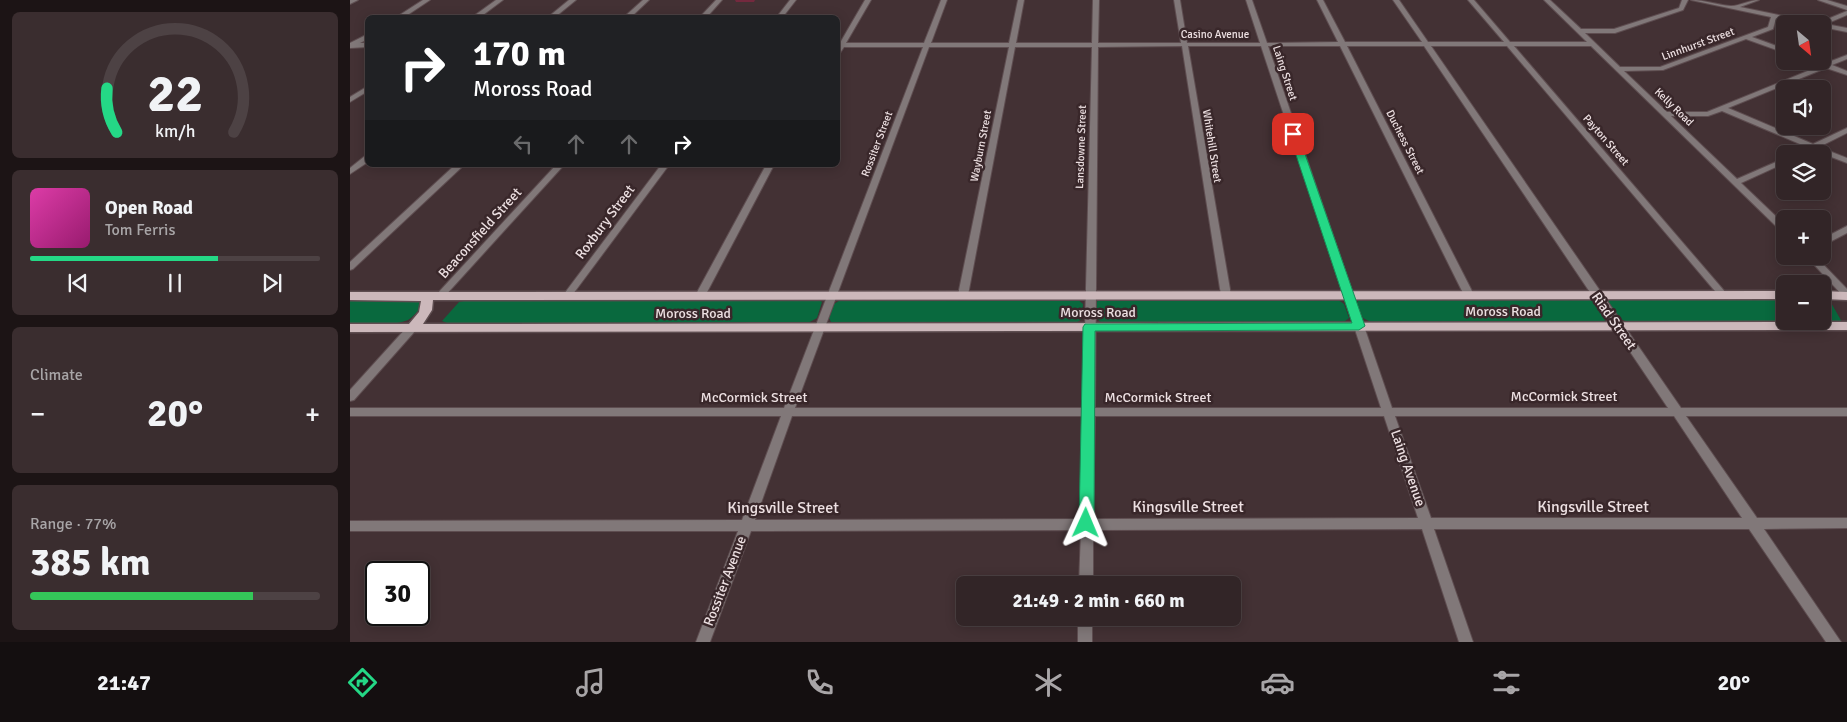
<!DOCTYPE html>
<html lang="en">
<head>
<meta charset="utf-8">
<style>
	body { margin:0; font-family:Signika,sans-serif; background:#3a2d2f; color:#f1f3f6; height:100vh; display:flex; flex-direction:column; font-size:19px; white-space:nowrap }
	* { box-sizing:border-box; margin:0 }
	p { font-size:16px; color:#a8a5a7 }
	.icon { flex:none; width:28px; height:28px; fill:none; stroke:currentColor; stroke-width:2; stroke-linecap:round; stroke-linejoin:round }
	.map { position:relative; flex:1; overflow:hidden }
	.details { display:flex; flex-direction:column; gap:12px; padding:12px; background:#1c1415; width:350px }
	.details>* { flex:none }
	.guide { position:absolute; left:15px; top:15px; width:475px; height:152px; border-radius:8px; box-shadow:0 2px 12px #0003,0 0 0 1px #4d4244; background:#202124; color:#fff; overflow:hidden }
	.needle { width:32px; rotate:151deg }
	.buttons { position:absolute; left:1426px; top:15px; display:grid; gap:10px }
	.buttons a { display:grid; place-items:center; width:55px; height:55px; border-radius:8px; background:#322527; box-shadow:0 2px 12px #0003,0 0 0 1px #4d4244; font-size:25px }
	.speed { position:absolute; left:15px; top:561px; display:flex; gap:10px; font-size:25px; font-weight:700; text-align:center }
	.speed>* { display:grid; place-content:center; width:65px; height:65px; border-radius:50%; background:#322527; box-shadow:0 2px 12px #0003,0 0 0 1px #4d4244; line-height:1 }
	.speed .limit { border:2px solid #111; border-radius:8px; background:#fff; color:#111 }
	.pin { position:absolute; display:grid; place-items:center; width:42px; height:42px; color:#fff; margin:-21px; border-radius:10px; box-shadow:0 2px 8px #0006 }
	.me { position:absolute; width:55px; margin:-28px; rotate:1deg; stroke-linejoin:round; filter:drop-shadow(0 0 4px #0008) }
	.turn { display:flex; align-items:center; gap:18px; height:105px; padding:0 25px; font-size:22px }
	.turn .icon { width:65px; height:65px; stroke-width:2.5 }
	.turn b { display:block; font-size:35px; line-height:42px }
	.lanes { display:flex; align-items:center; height:48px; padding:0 25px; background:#0003; justify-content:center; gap:25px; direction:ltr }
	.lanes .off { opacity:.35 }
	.big { font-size:38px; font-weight:800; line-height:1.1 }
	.details .card { flex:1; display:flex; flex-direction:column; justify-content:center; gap:8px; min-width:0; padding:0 18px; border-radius:8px; background:#3a2d2f }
	.details .dial { align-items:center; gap:0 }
	.dial svg { height:130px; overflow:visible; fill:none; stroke:#4d4244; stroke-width:7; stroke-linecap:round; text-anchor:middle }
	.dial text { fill:#f1f3f6; stroke:none }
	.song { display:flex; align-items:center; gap:15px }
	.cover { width:60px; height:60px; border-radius:8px; background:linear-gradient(135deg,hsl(320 70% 55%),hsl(320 70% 35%)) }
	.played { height:5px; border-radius:2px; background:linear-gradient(90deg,#24d886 65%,#4d4244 65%) }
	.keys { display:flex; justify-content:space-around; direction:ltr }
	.heat { display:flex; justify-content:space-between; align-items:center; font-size:28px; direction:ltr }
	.charge { height:8px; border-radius:4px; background:linear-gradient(90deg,#34c759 77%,#4d4244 0) }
	.trip { position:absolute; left:606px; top:576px; width:285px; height:50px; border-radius:8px; background:#322527; box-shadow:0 2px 12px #0003,0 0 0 1px #4d4244; font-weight:800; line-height:50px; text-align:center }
	.menu { display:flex; height:80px; justify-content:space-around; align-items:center; background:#140f10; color:#a8a5a7 }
	.menu .icon { width:35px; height:35px }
	.menu .on { color:#24d886 }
	.menu b { font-size:22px; color:#f1f3f6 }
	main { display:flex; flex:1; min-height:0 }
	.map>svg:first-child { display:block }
</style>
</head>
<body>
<main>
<section class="details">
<div class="card dial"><svg viewBox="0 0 100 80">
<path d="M14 69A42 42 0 1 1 86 69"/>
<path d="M14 69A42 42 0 0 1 8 42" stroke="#24d886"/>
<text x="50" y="56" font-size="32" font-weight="700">22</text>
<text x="50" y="72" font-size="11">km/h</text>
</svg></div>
<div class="card">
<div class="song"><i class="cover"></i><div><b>Open Road</b><p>Tom Ferris</p></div></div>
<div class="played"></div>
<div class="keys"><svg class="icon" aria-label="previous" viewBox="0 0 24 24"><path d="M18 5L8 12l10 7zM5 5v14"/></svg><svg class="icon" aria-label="pause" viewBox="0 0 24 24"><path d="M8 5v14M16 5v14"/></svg><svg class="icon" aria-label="next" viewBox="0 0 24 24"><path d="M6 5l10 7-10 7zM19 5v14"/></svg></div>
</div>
<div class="card"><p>Climate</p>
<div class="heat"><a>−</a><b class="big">20°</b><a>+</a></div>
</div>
<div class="card"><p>Range · 77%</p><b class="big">385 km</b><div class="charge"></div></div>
</section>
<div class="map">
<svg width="1497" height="642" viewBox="0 0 1497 642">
	<rect width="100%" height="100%" fill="#433134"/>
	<!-- green -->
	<path fill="#09693e" d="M1435,298V321H1472L1473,299L1480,301L1492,322H1278L1270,319L1258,303L1259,299Z
		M492,299H727L733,304L732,319L726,323L481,322L479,318L484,304Z
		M752,299H987L994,304L999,318L994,322L752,323L746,318V302Z
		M1009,299H1240L1246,304L1256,320L1251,322H1021L1013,318L1007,303Z
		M0,300L72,302V306C68,311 63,317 58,320C41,327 17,323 0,323Z
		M119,300H469L472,302L467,318L458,323H97L92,321L109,302Z"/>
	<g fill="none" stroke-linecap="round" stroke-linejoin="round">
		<defs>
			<path id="minor" d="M0,0H8L0,4Z
				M73,0H80L53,18H45Z
				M146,0H153L129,18H121Z
				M219,0H226L204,18H197Z
				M293,0H299L280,18H273Z
				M366,0H372L356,18H349Z
				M440,0H446L432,18H426Z
				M515,0H521L496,43H574L591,0H597L581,43H659L668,0H674L666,43H742L743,0H749L748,43H831L824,0H830L837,43H910L896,0H902L917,43L988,42L967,0H973L995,42H1072L1043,0H1049L1078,42H1154L1118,0H1124L1160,42H1237L1194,0H1200L1231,29H1264L1329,8L1332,0H1338L1333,10L1265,33H1235L1270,67H1310L1418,27L1421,17L1341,0C1355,0 1368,5 1381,6C1390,6 1399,0 1409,0L1390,7L1468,23L1497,11V15L1476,24L1497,28V32L1472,27V24H1456L1426,18L1423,29L1402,37L1435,49V53L1396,39L1313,70L1274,71L1317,112H1357L1470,66L1460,61H1470L1476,63L1497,55V59L1482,65L1497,71V75L1476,68L1378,108L1463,144L1497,128V133L1469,147L1497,158V163L1463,150L1455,154H1444L1457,147L1372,111L1358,116H1321L1387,179L1435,158V163L1391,183L1435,225V233L1432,232L1241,46H1164L1376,293L1378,295L1373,298L1370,297L1157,46H1081L1331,408H1497V416H1336L1407,518H1497V528L1414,529L1491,642H1476L1399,529H1084L1123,642H1109L1072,529L743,530V585H729L731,530L401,531L360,642H346L388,531H0V521L392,520L431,416H0V408H434L573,47H494L490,53L488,54V43H490ZM832,46L871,295L876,298L881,295L838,46H911L1031,408H745L748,47ZM918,46H990L1114,295L1119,298L1124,295L997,46H1074L1318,408H1042ZM579,47H659L608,295L613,298L618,295L665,47H742L733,408H445ZM442,416H733L731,519L405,520ZM745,416H1034L1068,518L743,519ZM1045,416H1324L1392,518H1081Z
				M1468,0H1477L1497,6V10Z
				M18,34V39L10,43H18V47L0,48V43Z
				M18,86V91L0,102V97Z
				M15,156H18V162L0,174V168Z
				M105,165H114L3,269L0,270V262Z
				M206,165H214L93,298H87L85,296L87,294Z
				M311,165H319L220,298H214L212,296L214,294Z
				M416,165H424L355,296L353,298H347L345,296Z
				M1497,226V233L1472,246V239Z
				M1456,256H1465L1497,289V298L1494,297Z
				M62,325L66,326L67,328L66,330L4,400L0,401V390L58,326Z
				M728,618H742V642H728Z"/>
			<path id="major" d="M1435,291V299L83,300L82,310L73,324L1497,322V330L0,332V324H59L69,312L71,301L0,300V292Z
				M1472,291L1497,292V300L1472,299Z"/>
		</defs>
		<!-- minor casing -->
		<use href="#minor" stroke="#5e4d50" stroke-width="2"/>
		<!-- major casing -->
		<use href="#major" stroke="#5e4d50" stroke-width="3"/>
		<!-- minor -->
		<use href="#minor" fill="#817879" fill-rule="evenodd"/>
		<!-- major -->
		<use href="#major" fill="#ccb8bb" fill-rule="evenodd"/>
	</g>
	<!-- wall -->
	<path fill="#74293e" d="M385,0H405L404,2H386Z"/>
	<!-- route -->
	<path fill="#24d886" stroke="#178c57" d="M940,132L948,134L1015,326L1009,330L745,331L744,523L742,527L736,529L731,527L729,523L733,327L735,324L1002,323L939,134Z"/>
	<g text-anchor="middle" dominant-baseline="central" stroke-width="5" stroke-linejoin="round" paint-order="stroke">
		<!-- far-street labels -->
		<g font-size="11" fill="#ede0e2" stroke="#39272a">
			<text x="865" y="34">Casino Avenue</text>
			<text transform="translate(1348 44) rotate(-20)">Linnhurst Street</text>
			<text transform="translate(935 73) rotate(72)">Laing Street</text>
			<text transform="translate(1324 107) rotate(44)">Kelly Road</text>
			<text transform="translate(1256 140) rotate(49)">Payton Street</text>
			<text transform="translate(1055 142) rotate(63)">Duchess Street</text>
			<text transform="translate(527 144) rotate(-69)">Rossiter Street</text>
			<text transform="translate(631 146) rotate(-79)">Wayburn Street</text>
			<text transform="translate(862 146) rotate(81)">Whitehill Street</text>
			<text transform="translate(731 147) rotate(-88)">Lansdowne Street</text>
		</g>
		<!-- street labels -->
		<g font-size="14" fill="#ede0e2" stroke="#39272a">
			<text transform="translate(255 222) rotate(-53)">Roxbury Street</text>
			<text transform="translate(130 233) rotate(-48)">Beaconsfield Street</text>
			<text x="1153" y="311">Moross Road</text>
			<text x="748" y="312">Moross Road</text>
			<text x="343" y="313">Moross Road</text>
			<text transform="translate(1264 321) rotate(55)">Riad Street</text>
			<text x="1214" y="396">McCormick Street</text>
			<text x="404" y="397">McCormick Street</text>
			<text x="808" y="397">McCormick Street</text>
			<text transform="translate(1058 468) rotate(71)">Laing Avenue</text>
			<text transform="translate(375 581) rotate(-69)">Rossiter Avenue</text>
		</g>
		<!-- near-street labels -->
		<g font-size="16" fill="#ede0e2" stroke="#39272a">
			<text x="838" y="507">Kingsville Street</text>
			<text x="1243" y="507">Kingsville Street</text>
			<text x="433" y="508">Kingsville Street</text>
		</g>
	</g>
</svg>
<div class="buttons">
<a><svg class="needle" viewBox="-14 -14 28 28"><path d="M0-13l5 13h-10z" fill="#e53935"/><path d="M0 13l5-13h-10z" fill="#a8a5a7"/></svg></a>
<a><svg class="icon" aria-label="sound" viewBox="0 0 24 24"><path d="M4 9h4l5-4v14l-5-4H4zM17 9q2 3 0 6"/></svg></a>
<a><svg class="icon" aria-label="layers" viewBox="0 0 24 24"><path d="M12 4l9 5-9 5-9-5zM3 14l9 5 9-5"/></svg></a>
<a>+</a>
<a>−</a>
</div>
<div class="speed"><div class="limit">30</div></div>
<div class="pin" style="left:943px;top:134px;background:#d93025"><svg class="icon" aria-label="arrive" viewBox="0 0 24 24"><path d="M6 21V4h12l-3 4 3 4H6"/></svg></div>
<svg class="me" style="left:736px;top:523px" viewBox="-20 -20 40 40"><path d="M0-17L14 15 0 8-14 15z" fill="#24d886" stroke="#fff" stroke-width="4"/></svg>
<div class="trip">21:49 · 2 min · 660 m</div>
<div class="guide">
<div class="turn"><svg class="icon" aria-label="right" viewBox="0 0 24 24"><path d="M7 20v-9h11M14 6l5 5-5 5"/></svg><div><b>170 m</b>Moross Road</div></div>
<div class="lanes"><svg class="icon off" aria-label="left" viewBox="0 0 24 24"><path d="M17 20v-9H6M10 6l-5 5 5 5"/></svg><svg class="icon off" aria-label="ahead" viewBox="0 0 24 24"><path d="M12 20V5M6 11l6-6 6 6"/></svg><svg class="icon off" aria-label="ahead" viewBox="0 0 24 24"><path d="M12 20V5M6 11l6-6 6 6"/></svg><svg class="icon" aria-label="right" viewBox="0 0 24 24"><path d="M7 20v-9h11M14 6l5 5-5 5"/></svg></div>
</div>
</div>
</main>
<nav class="menu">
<b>21:47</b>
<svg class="icon on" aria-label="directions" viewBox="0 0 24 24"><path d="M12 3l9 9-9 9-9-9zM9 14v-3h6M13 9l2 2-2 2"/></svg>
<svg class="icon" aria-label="music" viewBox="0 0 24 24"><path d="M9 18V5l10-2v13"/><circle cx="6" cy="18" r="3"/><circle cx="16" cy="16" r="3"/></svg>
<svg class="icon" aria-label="phone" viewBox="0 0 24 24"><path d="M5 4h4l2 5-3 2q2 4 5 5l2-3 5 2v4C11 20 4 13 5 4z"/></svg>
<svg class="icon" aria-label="climate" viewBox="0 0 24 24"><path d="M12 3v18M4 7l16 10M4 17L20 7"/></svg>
<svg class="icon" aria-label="car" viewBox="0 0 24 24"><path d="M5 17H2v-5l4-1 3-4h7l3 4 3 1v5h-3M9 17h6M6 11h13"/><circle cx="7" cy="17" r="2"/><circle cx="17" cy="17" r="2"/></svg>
<svg class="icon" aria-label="filters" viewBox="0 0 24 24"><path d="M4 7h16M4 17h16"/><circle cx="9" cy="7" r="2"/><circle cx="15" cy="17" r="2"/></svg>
<b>20°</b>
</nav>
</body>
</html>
